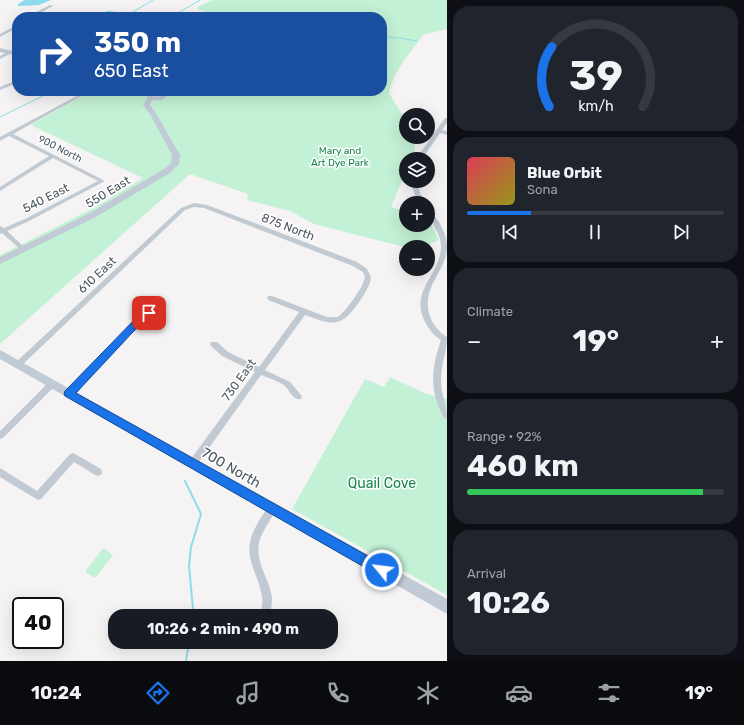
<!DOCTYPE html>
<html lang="en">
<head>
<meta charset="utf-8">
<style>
	body { margin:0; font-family:Rubik,sans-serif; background:#20242c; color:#f1f3f6; height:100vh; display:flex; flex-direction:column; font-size:15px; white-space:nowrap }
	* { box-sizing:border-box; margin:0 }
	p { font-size:13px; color:#9ea1a6 }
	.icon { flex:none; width:22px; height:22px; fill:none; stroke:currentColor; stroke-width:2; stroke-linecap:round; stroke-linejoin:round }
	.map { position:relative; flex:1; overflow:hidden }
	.drawer { display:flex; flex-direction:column; gap:6px; padding:6px; background:#0d0f14; width:297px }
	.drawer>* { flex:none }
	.top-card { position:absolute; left:12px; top:12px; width:375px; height:84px; border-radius:16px; box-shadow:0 4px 16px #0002; background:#1a4fa0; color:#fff; overflow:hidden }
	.controls { position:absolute; left:399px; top:108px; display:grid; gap:8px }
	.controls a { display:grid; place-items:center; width:36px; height:36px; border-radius:50%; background:#171b24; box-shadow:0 4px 16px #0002; font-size:20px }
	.speed { position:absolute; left:12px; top:597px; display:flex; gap:8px; font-size:20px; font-weight:700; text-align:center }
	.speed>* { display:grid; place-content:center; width:52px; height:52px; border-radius:50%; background:#171b24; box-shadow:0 4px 16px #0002; line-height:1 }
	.speed .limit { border:2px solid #111; border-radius:6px; background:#fff; color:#111 }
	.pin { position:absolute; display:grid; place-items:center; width:34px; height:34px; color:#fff; margin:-17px; border-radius:8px; box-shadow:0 2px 6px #0006 }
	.me { position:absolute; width:44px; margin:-22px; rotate:299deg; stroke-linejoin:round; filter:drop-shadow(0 0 3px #0008) }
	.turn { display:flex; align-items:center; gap:14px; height:84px; padding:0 16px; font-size:18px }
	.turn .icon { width:52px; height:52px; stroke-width:2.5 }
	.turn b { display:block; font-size:28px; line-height:34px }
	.big { font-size:30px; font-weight:700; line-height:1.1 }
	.drawer .card { flex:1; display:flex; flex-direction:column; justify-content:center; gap:6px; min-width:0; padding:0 14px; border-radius:16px; background:#20242c }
	.drawer .dial { align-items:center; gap:0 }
	.dial svg { height:104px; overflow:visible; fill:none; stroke:#363941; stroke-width:7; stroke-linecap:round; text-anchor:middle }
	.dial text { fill:#f1f3f6; stroke:none }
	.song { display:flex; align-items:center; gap:12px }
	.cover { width:48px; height:48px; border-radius:6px; background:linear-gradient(135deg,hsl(350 70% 55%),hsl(60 70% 35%)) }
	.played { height:4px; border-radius:2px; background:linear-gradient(90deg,#1a73e8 25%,#363941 25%) }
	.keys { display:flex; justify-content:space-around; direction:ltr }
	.heat { display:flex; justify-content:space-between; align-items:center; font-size:22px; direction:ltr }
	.charge { height:6px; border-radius:3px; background:linear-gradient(90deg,#34c759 92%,#363941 0) }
	.trip { position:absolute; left:108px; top:609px; width:230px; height:40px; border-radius:16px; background:#171b24; box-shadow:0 4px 16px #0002; font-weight:700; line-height:40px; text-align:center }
	.menu { display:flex; height:64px; justify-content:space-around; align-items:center; background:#090b0e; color:#9ea1a6 }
	.menu .icon { width:28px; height:28px }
	.menu .on { color:#1a73e8 }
	.menu b { font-size:18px; color:#f1f3f6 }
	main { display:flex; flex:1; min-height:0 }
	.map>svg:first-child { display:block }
</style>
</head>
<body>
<main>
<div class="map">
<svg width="447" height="661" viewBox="0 0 447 661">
	<rect width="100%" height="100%" fill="#f5f3f3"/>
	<!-- green -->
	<path fill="#c3f1d5" d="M212,0H447V29L423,35C411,52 393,72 389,93L406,121V137H414L415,150L411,159H406V171L391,207L406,212V225H428L429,219L439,240L423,247H404L314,224L290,211L247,200L248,194L190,174L0,344V255L96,207L143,178L31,125L91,91H382V17H195L211,14L197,9L199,6Z
		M390,377L424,393L447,399V595L292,509L365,379L384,387Z
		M103,548L113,555L95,578L85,572Z"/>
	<!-- water -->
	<path fill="#90daee" d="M25,0H51L39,5L18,6V4Z"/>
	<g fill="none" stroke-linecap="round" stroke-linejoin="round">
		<!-- stream-far1 -->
		<path stroke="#90daee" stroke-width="1" d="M96,17L108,11L128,15L153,0
			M171,17L200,0
			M382,36L397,38
			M399,38L417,41
			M0,117L53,91"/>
		<!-- stream -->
		<path stroke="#90daee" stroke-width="2" d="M185,481L201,514L191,547L189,566L193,609L192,616
			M186,661L189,642"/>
		<!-- street -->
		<path fill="#c1cad2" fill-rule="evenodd" d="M50,5L53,6L32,17H27Z
			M17,25V28L0,37V34Z
			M10,51L13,52L0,59V56Z
			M17,80V83L0,90V87Z
			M86,91H91L13,134L105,181L29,221L7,231L26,249L23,251L21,250L2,233L0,234V226L4,228L25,219L98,181L53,158L0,191V187L49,156L9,136L0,141V137Z
			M445,118H447V123L442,130L447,131V135L440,133L422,159H416Z
			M411,181H417L420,193L425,203H419L414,193Z
			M194,203L207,205L357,262L367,269L371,277C370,286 364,295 359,302C340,329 333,325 305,315L265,370L290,382L301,395L302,397L301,399C293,401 290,391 285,386C278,381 269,378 261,375L196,466L193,467L190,466L189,463L190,460L255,372L222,356L211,346L210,344L211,342H217L228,352L259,367L299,312L268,300L267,298L268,296H272L327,317H338L346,309L355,297L362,286L365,277L363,272L353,266L204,208L194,207L185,210L21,366H15L14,364L181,208Z
			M428,209L430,210C438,220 447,232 447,246C447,272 420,287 430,316C433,325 439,332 447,337C447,351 441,365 441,380C441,394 447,406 447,419L444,418C429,390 431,370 441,340C434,336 429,329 425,322C409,290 441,275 441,246C441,231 428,222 428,209Z
			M158,308H160L161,310L160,312L145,318L72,396L69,397L66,396L65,394L66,392L141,314Z
			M52,381L55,382L56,384L55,386L3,438L0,439V431L49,382Z
			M73,453L101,469L102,472L101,475L98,476L95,475L74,462L41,499L38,500L0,477V468L37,491L70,454Z
			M272,505L275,506L276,509C271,521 262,530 259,543C255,562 269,578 272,597C272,604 271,610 270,616H260C261,610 263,604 262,597C260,578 246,562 250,542C253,529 261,517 269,506Z"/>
		<!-- secondary -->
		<path fill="#c1cbd6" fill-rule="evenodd" d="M0,48L17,52V56L0,52Z
			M152,91H165L168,95L162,100H152L150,105L156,113L180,155L179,164L170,173L94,218L0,264V257L88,214L164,169L171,163L172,155L150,114L143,105L148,97L147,96ZM157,94H160L161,95L158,97L154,96Z
			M0,350L447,599V614L0,359Z"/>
	</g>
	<!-- route -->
	<path fill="#1a73e8" stroke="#114b97" d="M146,310H152L153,313L146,318L76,393L386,566L388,570L386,575L382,576L378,575L65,396L64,394L65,391L140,314Z"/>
	<g text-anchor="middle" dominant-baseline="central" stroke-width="3" stroke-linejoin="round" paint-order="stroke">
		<!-- far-street labels -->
		<g font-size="10" fill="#4a5661" stroke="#fff">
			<text transform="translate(60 149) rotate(27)">900 North</text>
		</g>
		<!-- far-park labels -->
		<g font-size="10" fill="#17864f" stroke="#fff">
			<text x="340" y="151">Mary and<tspan x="340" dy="12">Art Dye Park</tspan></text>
		</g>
		<!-- street labels -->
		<g font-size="12" fill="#4a5661" stroke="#fff">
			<text transform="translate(108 192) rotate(-31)">550 East</text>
			<text transform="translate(46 198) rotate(-27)">540 East</text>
			<text transform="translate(288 227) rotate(21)">875 North</text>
			<text transform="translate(97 275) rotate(-43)">610 East</text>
			<text transform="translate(239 380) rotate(-54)">730 East</text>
		</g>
		<!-- near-street labels -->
		<g font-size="14" fill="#4a5661" stroke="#fff">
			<text transform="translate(231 468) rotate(30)">700 North</text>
		</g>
		<!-- near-park labels -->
		<g font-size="14" fill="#17864f" stroke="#fff">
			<text x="382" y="483">Quail Cove</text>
		</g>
	</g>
</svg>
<div class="controls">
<a><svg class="icon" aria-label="search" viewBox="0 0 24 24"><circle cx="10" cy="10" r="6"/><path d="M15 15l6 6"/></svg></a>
<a><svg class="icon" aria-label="layers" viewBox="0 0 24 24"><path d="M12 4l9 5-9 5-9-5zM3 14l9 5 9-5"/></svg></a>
<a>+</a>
<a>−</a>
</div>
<div class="speed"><div class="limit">40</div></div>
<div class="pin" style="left:149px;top:313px;background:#d93025"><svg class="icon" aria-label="arrive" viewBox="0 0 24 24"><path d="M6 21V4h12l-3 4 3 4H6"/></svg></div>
<svg class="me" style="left:382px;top:570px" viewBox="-20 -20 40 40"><circle r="17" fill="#1a73e8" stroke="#fff" stroke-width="3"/><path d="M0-11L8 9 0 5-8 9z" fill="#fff"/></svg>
<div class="trip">10:26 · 2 min · 490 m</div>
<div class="top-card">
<div class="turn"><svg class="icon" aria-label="right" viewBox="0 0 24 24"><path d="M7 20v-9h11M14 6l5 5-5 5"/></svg><div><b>350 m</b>650 East</div></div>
</div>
</div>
<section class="drawer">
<div class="card dial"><svg viewBox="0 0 100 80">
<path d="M14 69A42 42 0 1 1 86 69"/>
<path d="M14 69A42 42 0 0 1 16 23" stroke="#1a73e8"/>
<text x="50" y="56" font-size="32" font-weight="700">39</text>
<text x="50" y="72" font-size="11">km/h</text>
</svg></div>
<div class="card">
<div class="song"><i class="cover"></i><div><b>Blue Orbit</b><p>Sona</p></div></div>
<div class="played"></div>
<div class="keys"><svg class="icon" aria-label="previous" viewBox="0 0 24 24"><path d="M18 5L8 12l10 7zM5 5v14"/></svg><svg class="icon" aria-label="pause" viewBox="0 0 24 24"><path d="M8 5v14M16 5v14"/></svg><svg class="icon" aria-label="next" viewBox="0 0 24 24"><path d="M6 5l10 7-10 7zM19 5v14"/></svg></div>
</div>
<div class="card"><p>Climate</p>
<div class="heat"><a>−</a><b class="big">19°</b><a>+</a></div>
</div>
<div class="card"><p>Range · 92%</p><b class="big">460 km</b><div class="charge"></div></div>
<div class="card"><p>Arrival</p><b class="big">10:26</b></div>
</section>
</main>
<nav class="menu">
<b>10:24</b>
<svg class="icon on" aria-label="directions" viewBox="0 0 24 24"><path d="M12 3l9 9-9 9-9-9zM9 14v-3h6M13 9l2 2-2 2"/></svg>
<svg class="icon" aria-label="music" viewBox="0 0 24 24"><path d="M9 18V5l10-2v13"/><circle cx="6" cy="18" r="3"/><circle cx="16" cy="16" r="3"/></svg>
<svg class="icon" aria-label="phone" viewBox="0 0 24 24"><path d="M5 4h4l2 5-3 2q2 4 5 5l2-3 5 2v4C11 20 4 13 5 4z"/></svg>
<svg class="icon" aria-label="climate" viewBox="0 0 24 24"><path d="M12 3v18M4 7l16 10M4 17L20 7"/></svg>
<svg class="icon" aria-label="car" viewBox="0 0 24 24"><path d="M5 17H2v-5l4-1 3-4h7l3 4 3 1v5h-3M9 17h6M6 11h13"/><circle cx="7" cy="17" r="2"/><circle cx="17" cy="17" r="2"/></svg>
<svg class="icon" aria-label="filters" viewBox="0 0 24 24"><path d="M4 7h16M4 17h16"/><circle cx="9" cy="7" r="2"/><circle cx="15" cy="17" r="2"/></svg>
<b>19°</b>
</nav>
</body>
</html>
